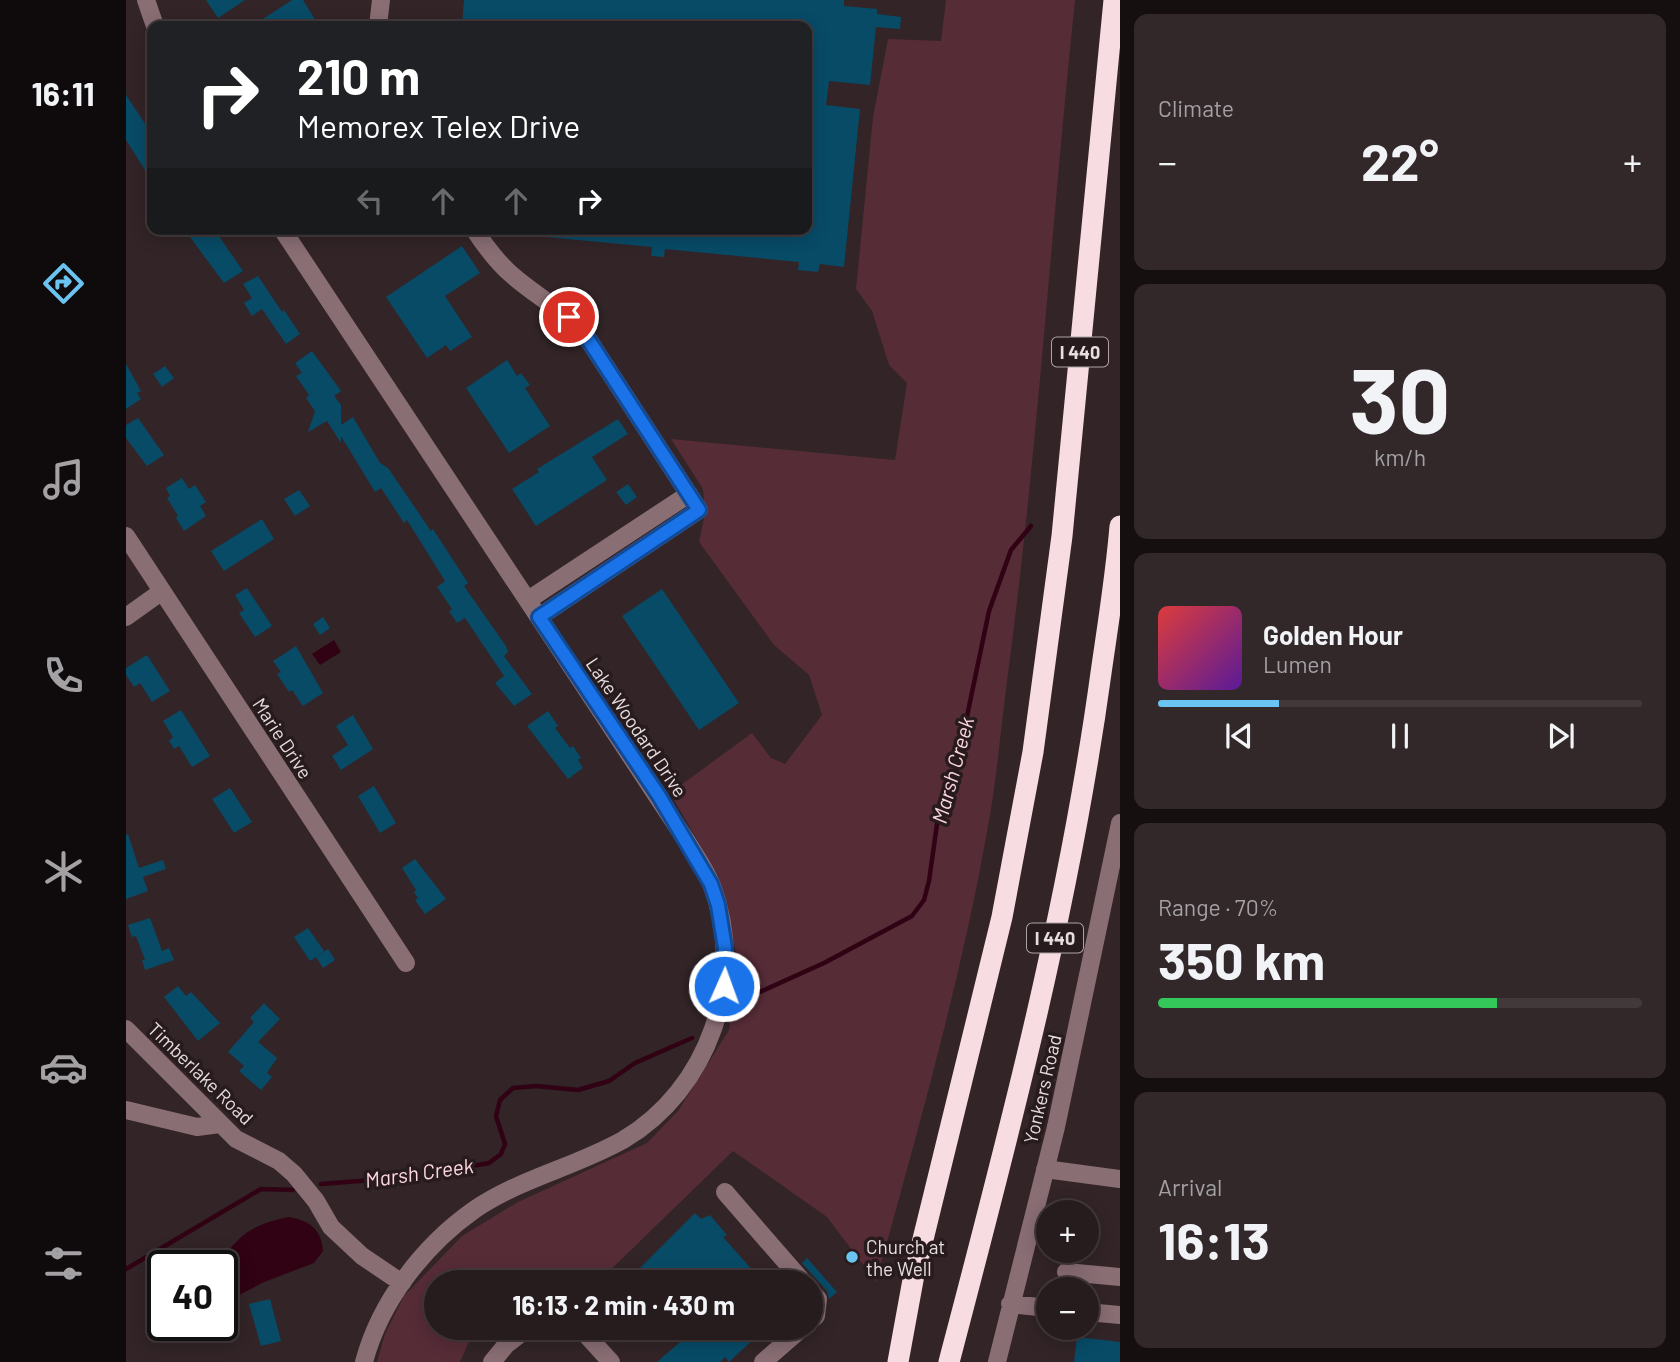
<!DOCTYPE html>
<html lang="en">
<head>
<meta charset="utf-8">
<style>
	body { margin:0; font-family:Barlow,sans-serif; background:#32282a; color:#f1f3f6; height:100vh; display:flex; flex-direction:column; font-size:26px; white-space:nowrap }
	* { box-sizing:border-box; margin:0 }
	p { font-size:23px; color:#a4a1a4 }
	.icon { flex:none; width:38px; height:38px; fill:none; stroke:currentColor; stroke-width:2; stroke-linecap:round; stroke-linejoin:round }
	.map { position:relative; flex:1; overflow:hidden }
	.details { display:flex; flex-direction:column; gap:14px; padding:14px; background:#150f10; width:560px }
	.details>* { flex:none }
	.guide { position:absolute; left:21px; top:21px; width:665px; height:214px; border-radius:14px; box-shadow:0 4px 18px #0003,0 0 0 2px #42393b; background:#202124; color:#fff; overflow:hidden }
	.controls { position:absolute; left:910px; top:1200px; display:grid; gap:14px }
	.controls a { display:grid; place-items:center; width:63px; height:63px; border-radius:50%; background:#261b1d; box-shadow:0 4px 18px #0003,0 0 0 2px #42393b; font-size:35px }
	.speed { position:absolute; left:21px; top:1250px; display:flex; gap:14px; font-size:35px; font-weight:700; text-align:center }
	.speed>* { display:grid; place-content:center; width:91px; height:91px; border-radius:50%; background:#261b1d; box-shadow:0 4px 18px #0003,0 0 0 2px #42393b; line-height:1 }
	.speed .limit { border:4px solid #111; border-radius:10px; background:#fff; color:#111 }
	.pin { position:absolute; display:grid; place-items:center; width:60px; height:60px; color:#fff; margin:-30px; border:4px solid #fff; border-radius:50%; box-shadow:0 2px 7px #0007 }
	.me { position:absolute; width:77px; margin:-38px; rotate:2deg; stroke-linejoin:round; filter:drop-shadow(0 0 5px #0008) }
	.turn { display:flex; align-items:center; gap:24px; height:147px; padding:0 35px; font-size:32px }
	.turn .icon { width:91px; height:91px; stroke-width:2.5 }
	.turn b { display:block; font-size:49px; line-height:60px }
	.lanes { display:flex; align-items:center; height:66px; padding:0 35px; background:#0003; justify-content:center; gap:35px; direction:ltr }
	.lanes .off { opacity:.35 }
	.big { font-size:52px; font-weight:700; line-height:1.1 }
	.details .tile { flex:1; display:flex; flex-direction:column; justify-content:center; gap:10px; min-width:0; padding:0 24px; border-radius:14px; background:#32282a }
	.details .dial { align-items:center; gap:0 }
	.dial b { font-size:91px; line-height:1 }
	.song { display:flex; align-items:center; gap:21px }
	.cover { width:84px; height:84px; border-radius:10px; background:linear-gradient(135deg,hsl(0 70% 55%),hsl(270 70% 35%)) }
	.played { height:7px; border-radius:4px; background:linear-gradient(90deg,#6bc3f2 25%,#42393b 25%) }
	.keys { display:flex; justify-content:space-around; direction:ltr }
	.heat { display:flex; justify-content:space-between; align-items:center; font-size:38px; direction:ltr }
	.charge { height:10px; border-radius:5px; background:linear-gradient(90deg,#34c759 70%,#42393b 0) }
	.trip { position:absolute; left:298px; top:1270px; width:399px; height:70px; border-radius:35px; background:#261b1d; box-shadow:0 4px 18px #0003,0 0 0 2px #42393b; font-weight:700; line-height:70px; text-align:center }
	main { display:flex; flex:1; min-height:0 }
	.tabs { display:flex; flex-direction:column; width:126px; justify-content:space-around; align-items:center; background:#0f0b0c; color:#a4a1a4 }
	.tabs .icon { width:49px; height:49px }
	.tabs .selected { color:#6bc3f2 }
	.tabs b { font-size:32px; color:#f1f3f6 }
	.map>svg:first-child { display:block }
</style>
</head>
<body>
<main>
<nav class="tabs">
<b>16:11</b>
<svg class="icon selected" aria-label="directions" viewBox="0 0 24 24"><path d="M12 3l9 9-9 9-9-9zM9 14v-3h6M13 9l2 2-2 2"/></svg>
<svg class="icon" aria-label="music" viewBox="0 0 24 24"><path d="M9 18V5l10-2v13"/><circle cx="6" cy="18" r="3"/><circle cx="16" cy="16" r="3"/></svg>
<svg class="icon" aria-label="phone" viewBox="0 0 24 24"><path d="M5 4h4l2 5-3 2q2 4 5 5l2-3 5 2v4C11 20 4 13 5 4z"/></svg>
<svg class="icon" aria-label="climate" viewBox="0 0 24 24"><path d="M12 3v18M4 7l16 10M4 17L20 7"/></svg>
<svg class="icon" aria-label="car" viewBox="0 0 24 24"><path d="M5 17H2v-5l4-1 3-4h7l3 4 3 1v5h-3M9 17h6M6 11h13"/><circle cx="7" cy="17" r="2"/><circle cx="17" cy="17" r="2"/></svg>
<svg class="icon" aria-label="filters" viewBox="0 0 24 24"><path d="M4 7h16M4 17h16"/><circle cx="9" cy="7" r="2"/><circle cx="15" cy="17" r="2"/></svg>
</nav>
<div class="map">
<svg width="994" height="1362" viewBox="0 0 994 1362">
	<rect width="100%" height="100%" fill="#322427"/>
	<!-- green -->
	<path fill="#562c37" d="M820,0H949C925,230 911,460 880,689C874,737 870,785 861,832C834,984 791,1133 750,1282L701,1217L607,1151L471,1283L452,1275L429,1273L417,1283H310V1328H360L343,1342L334,1362H251L259,1334L278,1296L336,1236L392,1202L521,1143L552,1111L603,1030L613,966L592,876L544,793L626,733L645,758L659,764L696,715L683,675L648,645L573,542L579,513L577,489L545,439L769,460L781,383L763,365L746,311L730,289L747,117L762,39L815,41Z"/>
	<!-- water -->
	<path fill="#300213" d="M208,640L215,652L194,665L186,654Z
		M163,1217C183,1220 196,1230 197,1251L188,1263L138,1282L96,1304V1265H93C112,1234 128,1224 163,1217Z"/>
	<g fill="none" stroke-linecap="round" stroke-linejoin="round">
		<!-- stream -->
		<path stroke="#300213" stroke-width="4.5" d="M616,1000L698,963L786,916L798,900L803,881L814,803L830,769L863,611L885,550L905,526
			M195,1184L284,1177L363,1163L375,1154L379,1144L370,1116L374,1100L387,1088L410,1086L452,1090L483,1081L509,1063L566,1038
			M0,1269L135,1189L167,1190"/>
	</g>
	<!-- building -->
	<path fill="#084b67" d="M80,0H119L92,18Z
		M166,0H177L193,26H126Z
		M338,0H718V6L751,9V14L775,17L774,29L750,27L744,85L703,81L700,105L734,109L718,267L694,264L692,272L672,270L673,262L539,249L538,257L525,256L526,247L420,237V229H681V26H336Z
		M0,95L26,134V181L0,140Z
		M58,229H88L117,271L98,283Z
		M336,246L354,273L319,296L346,337L324,351L320,345L301,358L260,297Z
		M132,276L156,312L158,310L174,334L160,344L136,309L126,316L118,303L126,298L117,284Z
		M186,351L215,391L208,396L215,405V425L227,417L254,463L262,468L305,531L307,529L342,583L338,586L380,646L382,652L378,656L406,694L388,706L369,683L378,676L339,618L331,623L323,611L326,609L311,587L319,581L281,520L278,523L255,488L249,492L215,436V443L201,421L182,432L189,411L180,398L183,395L170,376L176,373L169,363Z
		M381,360L391,376L395,373L404,385L399,388L424,426L383,453L340,388Z
		M0,364L15,391L11,393L15,399L0,409Z
		M39,366L48,378L36,387L27,374Z
		M12,418L38,455L21,466L0,438V425Z
		M492,419L502,434L466,457L481,480L410,526L386,489L413,472L411,469Z
		M56,478L63,489L69,485L80,502L74,506L80,516L58,531L50,518L52,516L41,498L44,496L40,488Z
		M502,484L511,497L500,505L490,492Z
		M173,490L184,506L169,516L158,499Z
		M136,519L148,539L98,571L85,551Z
		M121,588L146,626L129,637L113,613L118,610L109,595Z
		M536,589L613,703L573,730L496,616Z
		M197,617L204,628L194,635L187,624Z
		M170,646L197,693L177,706L166,690L163,692L151,674L155,672L147,661Z
		M21,655L44,691L26,702L14,683L8,687L0,675V668Z
		M55,710L84,756L66,767L53,746L48,749L43,741L47,737L37,721Z
		M422,711L432,726L429,728L444,748L447,746L455,758L452,760L457,768L442,779L401,726Z
		M227,715L247,749L215,770L206,756L222,745L210,726Z
		M248,786L270,823L254,833L232,796Z
		M104,788L126,822L108,833L86,799Z
		M2,834L13,868L37,860L40,869L17,877L22,891L0,899V835Z
		M289,859L320,899L299,914L289,900L292,898L288,892L290,890L276,868Z
		M24,918L36,951L43,948L48,960L19,970L16,960H19L10,936L6,937L2,925Z
		M182,928L198,951L191,956L202,949L209,960L197,968L190,957L184,961L168,937Z
		M52,986L60,996L65,992L94,1023L72,1041L38,997Z
		M138,1003L154,1019L132,1042L151,1058L141,1073L146,1077L135,1090L113,1071L118,1066L102,1052L128,1022L124,1018Z
		M569,1213L575,1219L584,1215L601,1235L597,1237L638,1283H580L571,1272L559,1283H499Z
		M681,1258L711,1292L703,1299L701,1291L676,1263Z
		M144,1299L155,1341L135,1346L123,1304Z
		M491,1328H511L494,1343L486,1333Z
		M581,1328H640L603,1362L599,1357L594,1362H531L569,1329L574,1334Z
		M951,1337L994,1342V1362H948Z"/>
	<g fill="none" stroke-linecap="round" stroke-linejoin="round">
		<!-- minor -->
		<path stroke="#896e74" stroke-width="18" d="M20,0L29,26
			M252,26L255,0
			M156,229L560,840C569,855 580,870 586,886C621,980 583,1089 497,1140C449,1167 393,1179 348,1210C297,1246 254,1302 238,1362
			M348,229C359,246 371,262 386,275C410,296 437,310 458,333L573,510L413,617
			M0,536L280,963
			M402,600L563,494
			M0,617L35,592
			M0,1029L110,1139L153,1161L168,1174L190,1201L205,1227L236,1256L276,1283
			M0,1110L71,1127L94,1124
			M919,1169L994,1179
			M599,1192L678,1283
			M940,1272L994,1277
			M684,1290L692,1299L690,1316L684,1321
			M884,1304L922,1308
			M961,1312L994,1315
			M454,1328L485,1362
			M366,1362L380,1345L402,1328
			M637,1362L676,1328
			M871,1362L930,1127L994,823"/>
		<!-- highway -->
		<path stroke="#f7dce1" stroke-width="21" d="M772,1362L787,1280L876,917L907,752L936,536L988,0
			M823,1362C883,1134 943,907 975,673C982,624 990,575 994,526"/>
	</g>
	<g fill="none" stroke-linecap="round" stroke-linejoin="round">
		<defs>
			<path id="route" d="M443,317L458,333L573,510L413,617L533,796L585,884L592,905L599,948L598,986"/>
		</defs>
		<!-- route casing -->
		<use href="#route" stroke="#114b97" stroke-width="18"/>
		<!-- route -->
		<use href="#route" stroke="#1a73e8" stroke-width="12"/>
	</g>
	<!-- markers -->
	<circle fill="#6bc3f2" stroke="#281b1e" stroke-width="2.5" cx="726" cy="1257" r="7"/>
	<g text-anchor="middle" dominant-baseline="central" stroke-width="7" stroke-linejoin="round" paint-order="stroke">
		<!-- shield labels -->
		<g fill="#281b1e" stroke="#ada3a5" stroke-width="2">
			<rect x="926" y="337.5" width="56" height="29" rx="5"/>
			<rect x="901" y="923.5" width="56" height="29" rx="5"/>
		</g>
		<g font-size="18" font-weight="bold" fill="#e6dddf">
			<text x="954" y="352">I 440</text>
			<text x="929" y="938">I 440</text>
		</g>
		<!-- street labels -->
		<g font-size="19" fill="#e6dddf" stroke="#281b1e">
			<text transform="translate(511 727) rotate(56)">Lake Woodard Drive</text>
			<text transform="translate(157 738) rotate(57)">Marie Drive</text>
			<text transform="translate(75 1073) rotate(44)">Timberlake Road</text>
			<text transform="translate(916 1089) rotate(-77)">Yonkers Road</text>
		</g>
		<!-- poi labels -->
		<g font-size="19" fill="#e6dddf" stroke="#281b1e" text-anchor="start">
			<text x="740" y="1246">Church at<tspan x="740" dy="22">the Well</tspan></text>
		</g>
		<!-- water labels -->
		<g font-size="21" font-style="italic" fill="#fdd8e0" stroke="#281b1e">
			<text transform="translate(826 770) rotate(-75)">Marsh Creek</text>
			<text transform="translate(293 1172) rotate(-8)">Marsh Creek</text>
		</g>
	</g>
</svg>
<div class="controls">
<a>+</a>
<a>−</a>
</div>
<div class="speed"><div class="limit">40</div></div>
<div class="pin" style="left:443px;top:317px;background:#d93025"><svg class="icon" aria-label="arrive" viewBox="0 0 24 24"><path d="M6 21V4h12l-3 4 3 4H6"/></svg></div>
<svg class="me" style="left:598px;top:986px" viewBox="-20 -20 40 40"><circle r="17" fill="#1a73e8" stroke="#fff" stroke-width="3"/><path d="M0-11L8 9 0 5-8 9z" fill="#fff"/></svg>
<div class="trip">16:13 · 2 min · 430 m</div>
<div class="guide">
<div class="turn"><svg class="icon" aria-label="right" viewBox="0 0 24 24"><path d="M7 20v-9h11M14 6l5 5-5 5"/></svg><div><b>210 m</b>Memorex Telex Drive</div></div>
<div class="lanes"><svg class="icon off" aria-label="left" viewBox="0 0 24 24"><path d="M17 20v-9H6M10 6l-5 5 5 5"/></svg><svg class="icon off" aria-label="ahead" viewBox="0 0 24 24"><path d="M12 20V5M6 11l6-6 6 6"/></svg><svg class="icon off" aria-label="ahead" viewBox="0 0 24 24"><path d="M12 20V5M6 11l6-6 6 6"/></svg><svg class="icon" aria-label="right" viewBox="0 0 24 24"><path d="M7 20v-9h11M14 6l5 5-5 5"/></svg></div>
</div>
</div>
<section class="details">
<div class="tile"><p>Climate</p>
<div class="heat"><a>−</a><b class="big">22°</b><a>+</a></div>
</div>
<div class="tile dial"><b>30</b><p>km/h</p></div>
<div class="tile">
<div class="song"><i class="cover"></i><div><b>Golden Hour</b><p>Lumen</p></div></div>
<div class="played"></div>
<div class="keys"><svg class="icon" aria-label="previous" viewBox="0 0 24 24"><path d="M18 5L8 12l10 7zM5 5v14"/></svg><svg class="icon" aria-label="pause" viewBox="0 0 24 24"><path d="M8 5v14M16 5v14"/></svg><svg class="icon" aria-label="next" viewBox="0 0 24 24"><path d="M6 5l10 7-10 7zM19 5v14"/></svg></div>
</div>
<div class="tile"><p>Range · 70%</p><b class="big">350 km</b><div class="charge"></div></div>
<div class="tile"><p>Arrival</p><b class="big">16:13</b></div>
</section>
</main>
</body>
</html>
